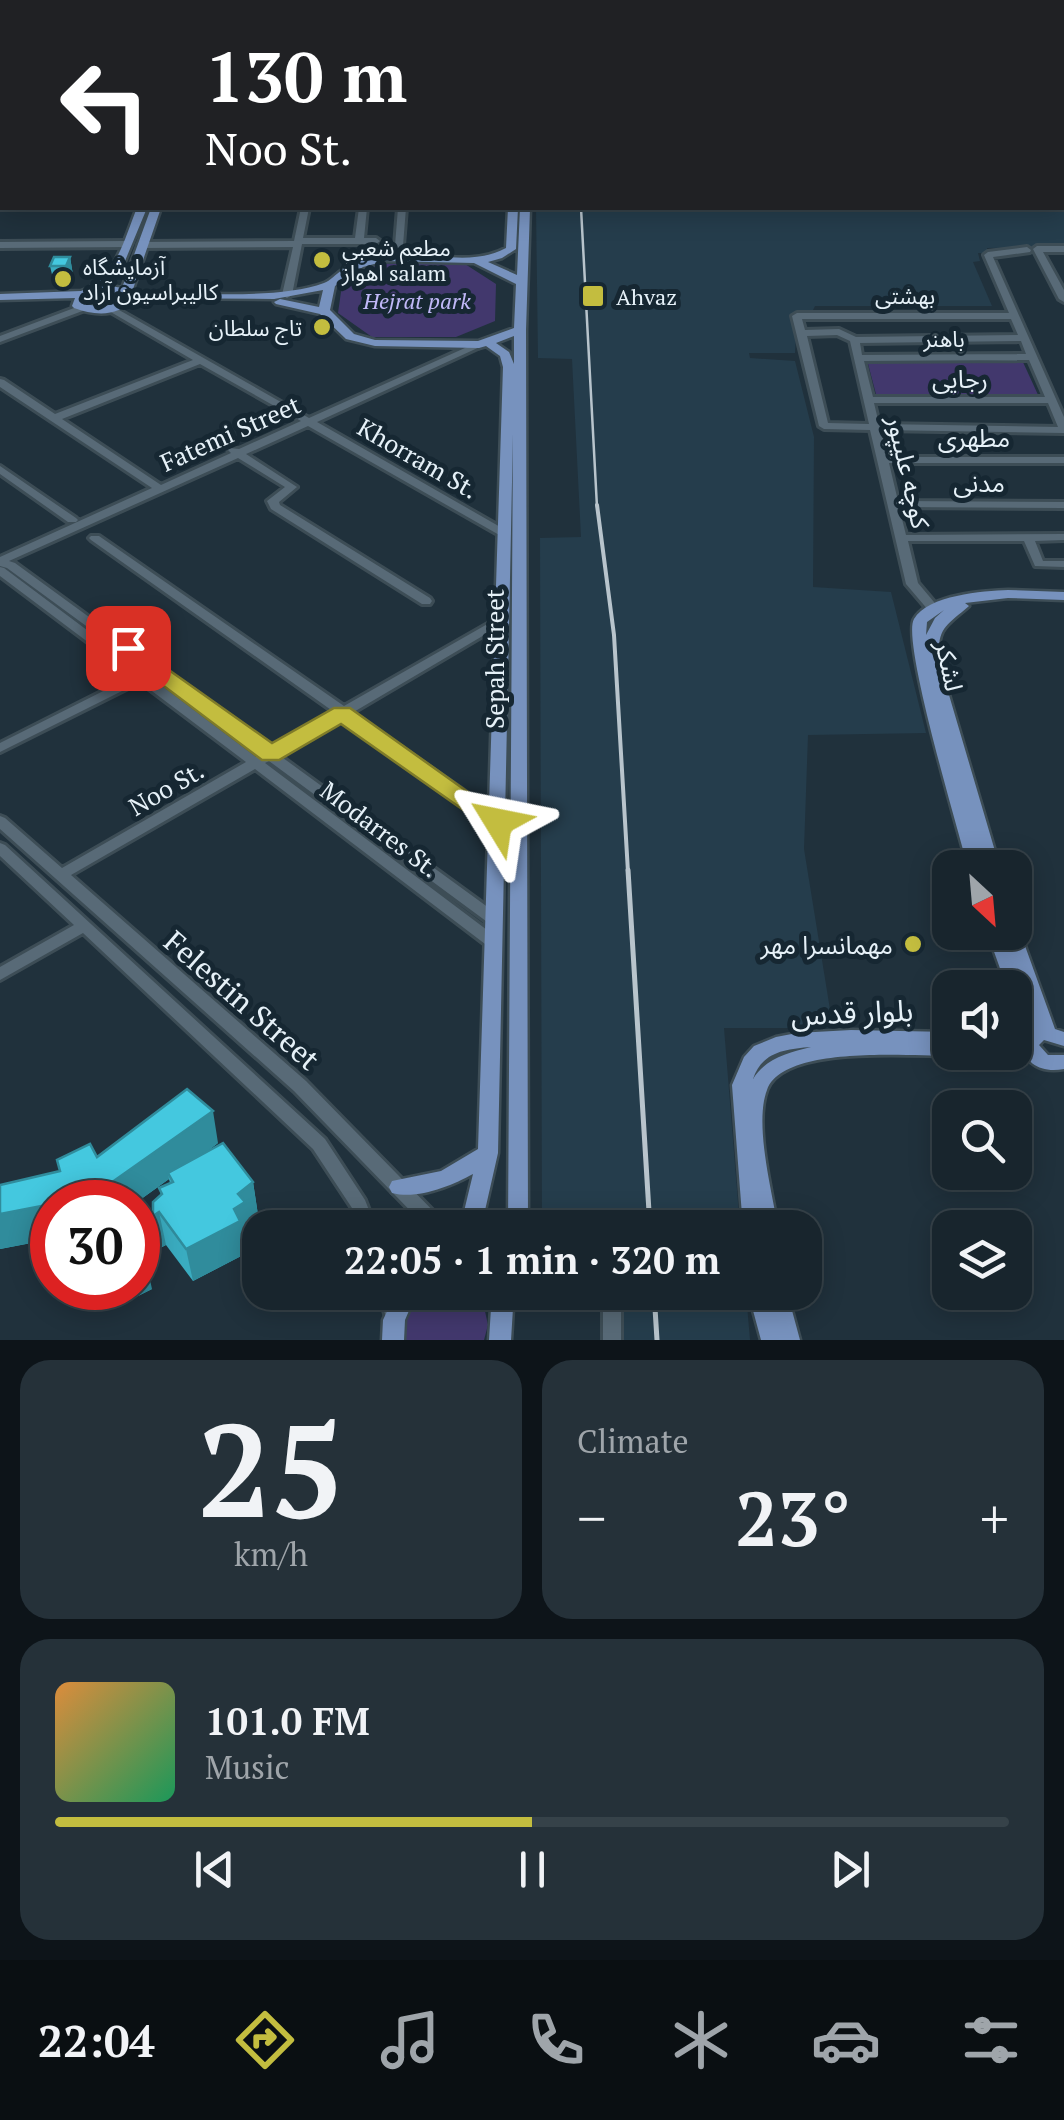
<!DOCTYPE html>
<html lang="en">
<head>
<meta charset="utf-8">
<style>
	body { margin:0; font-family:"PT Serif","Noto Sans Arabic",serif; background:#253139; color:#f1f3f6; height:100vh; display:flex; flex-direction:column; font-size:38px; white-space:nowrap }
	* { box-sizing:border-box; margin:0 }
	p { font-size:32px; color:#9fa5aa }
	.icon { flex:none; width:55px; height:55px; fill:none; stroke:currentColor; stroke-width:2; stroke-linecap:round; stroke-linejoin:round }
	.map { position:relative; height:1340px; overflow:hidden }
	.sheet { display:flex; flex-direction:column; gap:20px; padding:20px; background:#0d1419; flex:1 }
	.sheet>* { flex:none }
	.guide { position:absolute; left:0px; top:0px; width:1065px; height:210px; box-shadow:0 5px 25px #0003,0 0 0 2px #364249; background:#202124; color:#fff; overflow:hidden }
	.needle { width:65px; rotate:154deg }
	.tools { position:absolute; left:932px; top:850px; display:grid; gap:20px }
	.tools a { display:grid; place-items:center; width:100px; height:100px; border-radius:20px; background:#18252d; box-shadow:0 5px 25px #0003,0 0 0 2px #364249; font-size:50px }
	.speed { position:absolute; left:30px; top:1180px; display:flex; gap:20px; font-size:50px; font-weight:700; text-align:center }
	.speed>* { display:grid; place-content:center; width:130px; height:130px; border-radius:50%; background:#18252d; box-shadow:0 5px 25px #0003,0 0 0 2px #364249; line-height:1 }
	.speed .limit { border:15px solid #d22; background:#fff; color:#111 }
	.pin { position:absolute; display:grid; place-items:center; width:85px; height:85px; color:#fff; margin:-42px; border-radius:20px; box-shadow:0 5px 15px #0006 }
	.me { position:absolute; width:110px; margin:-55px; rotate:305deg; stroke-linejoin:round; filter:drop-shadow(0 0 8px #0008) }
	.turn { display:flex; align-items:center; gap:35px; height:210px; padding:0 40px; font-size:45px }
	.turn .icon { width:130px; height:130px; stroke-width:2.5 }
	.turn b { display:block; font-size:70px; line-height:85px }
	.big { font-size:75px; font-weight:600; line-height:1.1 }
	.sheet .card { flex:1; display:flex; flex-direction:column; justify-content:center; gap:15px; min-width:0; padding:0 35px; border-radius:30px; background:#253139 }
	.sheet .dial { align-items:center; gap:0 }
	.dial b { font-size:130px; line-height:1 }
	.song { display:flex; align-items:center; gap:30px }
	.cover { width:120px; height:120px; border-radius:15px; background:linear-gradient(135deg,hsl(30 70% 55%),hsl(150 70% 35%)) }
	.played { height:10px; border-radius:5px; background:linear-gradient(90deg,#c3bd3f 50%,#364249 50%) }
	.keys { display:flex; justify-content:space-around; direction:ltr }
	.heat { display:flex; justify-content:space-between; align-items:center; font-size:55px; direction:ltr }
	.sheet .tiles { flex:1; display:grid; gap:20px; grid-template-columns:1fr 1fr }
	.card:last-child { grid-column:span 2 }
	.trip { position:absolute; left:242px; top:1210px; width:580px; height:100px; border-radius:30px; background:#18252d; box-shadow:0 5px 25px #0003,0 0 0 2px #364249; font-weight:600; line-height:100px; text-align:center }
	.tab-bar { display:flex; height:160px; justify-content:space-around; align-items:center; background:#0a0f12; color:#9fa5aa }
	.tab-bar .icon { width:70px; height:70px }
	.tab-bar .active { color:#c3bd3f }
	.tab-bar b { font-size:45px; color:#f1f3f6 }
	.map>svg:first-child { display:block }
</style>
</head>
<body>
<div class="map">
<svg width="1064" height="1340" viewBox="0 0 1064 1340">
	<rect width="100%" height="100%" fill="#20313c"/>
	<!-- built -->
	<path fill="#253d4c" d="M1064,85V247L987,248L989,253H978L980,261L973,262L992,306H815L811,314L797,316L795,353H749L750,358L795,361L814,437L813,587L891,592L926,733L808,735L804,849L833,1028H724L740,1227H542L540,538L581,537L572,359L538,358L536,208H1062Z
		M611,1293H746L750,1340H624L621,1311Z"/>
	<!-- green -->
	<path fill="#42386d" d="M375,264H465L496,284L495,321L456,337H372L338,313L342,285Z
		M867,360H1022L1039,397L877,398Z
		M420,1293H481L488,1325L484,1340H406V1319Z"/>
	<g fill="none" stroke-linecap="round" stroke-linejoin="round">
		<defs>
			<path id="minor" d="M0,0H34L37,2L0,4Z
				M827,0H839L842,2H832Z
				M891,0H962L965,2C943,3 912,6 891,0Z
				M1021,0H1027L1028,2H1022Z
				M1062,3H1064V11H1062Z
				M1062,21H1064V25H1062Z
				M0,74H2V78H0Z
				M1063,81H1064V85H1062Z
				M0,104H2V112H0Z
				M0,151H2V155H0Z
				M0,194L2,195V199L0,200Z
				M301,208H309L303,238H355L359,208H367L364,238H376L380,241L376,244H302L292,295L287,298L282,295L293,247L142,248L138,245L142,242L294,241Z
				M398,208H406L402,258L398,261L394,258Z
				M0,242L127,241L131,244L127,247L0,248Z
				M1037,246H1064V252H1043L1064,290V302L1059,299L1033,249Z
				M1027,247L1031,250L1030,252L993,257L1064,417V433L881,430L887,457H1064V463H889L898,501L1064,502V508L899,507L906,535L1064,534V540L1035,541L1043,561H1064V567L1035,566L1024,541H908L918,583L939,608L933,612L929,611L906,584L870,430L824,429L819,426L792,316L797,313H1009L984,255L988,252ZM802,319H1011L1018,335L856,337L839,329L805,330ZM837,335L850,341L869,424L828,423L807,336ZM1021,341L1026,354L862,355L860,343ZM1029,360L1045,397H873L864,361ZM874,403H1048L1058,427L879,424Z
				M82,305L87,308L85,310L0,342V336Z
				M112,306L309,418L476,343L479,342L484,345L317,422L509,532L511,534L509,536H501L308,426L246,454L297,487L279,502L280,505L430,598L432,601L430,604H422L271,509L267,501L285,487L238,458L9,561L15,563L270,749L334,712L91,540L89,538L91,536H99L344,706L498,618H506L508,621L352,713L503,818L505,821L503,824H493L343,718L279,755L500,916L502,920L500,924H490L269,761L265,763L499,939L501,943L499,947L494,948L489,947L255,769L71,875L306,1081L445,1223L447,1228H427L294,1091L0,829V816L5,818L62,868L246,762L140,682L0,752V743L133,676L0,576V567L4,568L143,672H149L7,568L0,566V557L152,488L0,387V379L4,380L55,414L193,360L109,311V307ZM200,364L301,421L239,449L229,448L228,450L231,453L161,485L62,419ZM150,673L260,754L256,757L150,677Z
				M0,466L76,518L78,520L76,522H68L0,474Z
				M0,843L5,845L325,1139L365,1200L376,1228H359L352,1208L313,1149L83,933L0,980V967L74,925L0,856Z
				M379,1292H397L403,1319L400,1325L394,1327L388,1325Z
				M593,1292H612L621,1310V1340H603V1311Z"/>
			<path id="major" d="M216,0H264L266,2H220Z
				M857,0H872L874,2H861Z
				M0,39L2,40V44L0,45Z
				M1062,41H1064V47H1062Z
				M1062,55H1064V61L1062,60Z
				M137,208H147L120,273L105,285L122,288L151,208H161L132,292C185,292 275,301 324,283C330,281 336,274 342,270C355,261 369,256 385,254C425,250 469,268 506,248L508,208H518L516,249L502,258L488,262L517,275L520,208H530L526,330L528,1228H508L513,434L498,1153L481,1228H460L473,1174C451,1186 417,1200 392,1193L389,1187L392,1181L441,1171L478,1149L503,367L500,356L486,346L479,348L375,346L346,339L320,314L276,304L274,302L280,299L319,307L323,290L274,299L133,298C119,317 96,316 74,308L72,306L75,298L0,300V294L81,291C116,279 124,239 137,208ZM385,261L474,263L516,284L514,328L478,341L375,340L354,334L330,310L335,286L363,267ZM101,291L118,294L122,299L104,307L84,304L87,296ZM514,336V364L509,352L496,343Z
				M1008,590L1064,592V600L1008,598L965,603L969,606C946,626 937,627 939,661L1000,868H968C959,832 901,640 914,619C928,595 983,591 1008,590ZM944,610L935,618L926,635L927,622Z
				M1015,927L1020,932L1055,1029L1064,1032V1046L1044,1040L1039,1045L1048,1055H1064V1069C1042,1073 1026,1065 1020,1043L1024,1036L1015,1011V988H1007L987,932H1015Z
				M851,1030L950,1032V1052H957L949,1056C909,1056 783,1045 767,1090C754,1124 772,1191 778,1228H743L732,1085L744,1057L754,1046L776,1037L797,1033ZM811,1047C788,1053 766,1058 753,1079C762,1052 785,1049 811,1047Z
				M396,1292H417L405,1320L404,1340H382L383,1320Z
				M486,1292H508L513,1308L511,1340H489L491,1308Z
				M748,1292H787L800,1340H761Z"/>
		</defs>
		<!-- minor casing -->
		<use href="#minor" stroke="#3d4d56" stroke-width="6"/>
		<!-- major casing -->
		<use href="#major" stroke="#3d4d56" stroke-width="5"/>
		<!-- minor -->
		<use href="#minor" fill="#586a77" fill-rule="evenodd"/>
		<!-- major -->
		<use href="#major" fill="#7792be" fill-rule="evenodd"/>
		<!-- rail-far2 -->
		<path stroke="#b8c4cc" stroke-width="2.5" d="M759,2L765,0
			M581,208L597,507"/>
		<!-- rail-far1 -->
		<path stroke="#b8c4cc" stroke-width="4" d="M597,505L614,635L628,872"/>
		<!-- rail -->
		<path stroke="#b8c4cc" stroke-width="5" d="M628,870L650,1228
			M654,1292L657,1340"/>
	</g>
	<!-- wall -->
	<path fill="#3aacc0" d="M70,257L73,275L69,284L54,283L50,266Z
		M218,1143L205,1153L253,1182L258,1215L248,1222L250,1235L243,1239L245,1254L193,1281L166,1245L160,1248L153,1216L161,1195L159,1188L170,1183L169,1179L137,1202H52V1239L0,1249V1185L60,1171L97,1157Z
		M107,1288H138L152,1289L116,1307Z"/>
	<!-- shaded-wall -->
	<path fill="#308c9c" d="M70,257L73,275L69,284L66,266Z
		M213,1111L218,1143L171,1178L168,1173L169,1179L137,1202H116L111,1183Z
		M253,1182L258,1215L248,1222L250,1235L243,1239L245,1254L193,1281L186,1249L234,1209L238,1194Z
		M52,1204V1239L0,1249V1214Z
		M159,1212L166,1245L160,1248L153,1216Z
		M145,1257L152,1289L116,1307L112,1288H138V1260Z"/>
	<!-- building -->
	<path fill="#44c8df" stroke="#308c9c" stroke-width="2.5" d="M266,0H333L332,2H258Z
		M54,257H70L66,266H50Z
		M187,1089L213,1111L111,1183L120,1202H73L72,1201L52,1202V1204L0,1214V1185L60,1171L57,1160L90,1144L97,1157Z
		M223,1143L253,1182L238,1194L245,1202L234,1209L240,1221L186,1249L159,1212L153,1216V1202L162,1194L159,1188L173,1182L168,1173Z
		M138,1240L145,1257L138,1260Z"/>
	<!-- route -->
	<path fill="#c3bd3f" stroke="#7f7b29" stroke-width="2.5" d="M128,641L272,743L334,708H350L510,822L506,828H489L341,724L279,760H262L120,653L117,648Z"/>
	<!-- markers -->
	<g fill="#c3bd3f" stroke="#162732" stroke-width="4">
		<circle cx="322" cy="260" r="10"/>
		<circle cx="63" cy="279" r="10"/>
		<rect x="581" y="284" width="24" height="24" rx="5"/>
		<circle cx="322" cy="327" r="10"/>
		<circle cx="913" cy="944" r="10"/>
	</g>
	<g text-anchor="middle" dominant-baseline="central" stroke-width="10" stroke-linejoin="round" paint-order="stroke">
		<!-- far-poi labels -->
		<g font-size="22" fill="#e6f1f8" stroke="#162732" text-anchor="start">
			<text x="342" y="247">مطعم شعبي<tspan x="342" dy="25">اهواز salam</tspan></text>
			<text x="83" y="266">آزمایشگاه<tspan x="83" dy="25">کالیبراسیون آراد</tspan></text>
			<text x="616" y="296">Ahvaz</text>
			<text x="302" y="327" text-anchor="end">تاج سلطان</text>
		</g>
		<!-- far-street labels -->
		<g font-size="22" fill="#e6f1f8" stroke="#162732">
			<text x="905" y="295">بهشتی</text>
			<text x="944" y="338">باهنر</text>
		</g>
		<!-- far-park labels -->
		<g font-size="22" font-style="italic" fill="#c1b9f8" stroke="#162732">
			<text x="417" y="300">Hejrat park</text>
		</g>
		<!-- street labels -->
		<g font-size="25" fill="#e6f1f8" stroke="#162732">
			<text x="960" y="378">رجایی</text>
			<text transform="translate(230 433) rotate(-24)">Fatemi Street</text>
			<text x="974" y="437">مطهری</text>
			<text transform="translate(418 458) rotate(30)">Khorram St.</text>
			<text transform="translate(909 472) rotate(77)">کوچه علیپور</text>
			<text x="979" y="482">مدنی</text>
			<text transform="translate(494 659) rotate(-90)">Sepah Street</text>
			<text transform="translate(950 666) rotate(78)">لشکر</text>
			<text transform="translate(166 788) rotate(-30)">Noo St.</text>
			<text transform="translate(380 829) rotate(37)">Modarres St.</text>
		</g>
		<!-- poi labels -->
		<g font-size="25" fill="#e6f1f8" stroke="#162732" text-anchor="end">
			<text x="893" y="944">مهمانسرا مهر</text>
		</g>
		<!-- near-street labels -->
		<g font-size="30" fill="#e6f1f8" stroke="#162732">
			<text transform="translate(242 1000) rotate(41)">Felestin Street</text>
			<text transform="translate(852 1012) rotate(-2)">بلوار قدس</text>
		</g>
	</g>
</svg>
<div class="tools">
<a><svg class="needle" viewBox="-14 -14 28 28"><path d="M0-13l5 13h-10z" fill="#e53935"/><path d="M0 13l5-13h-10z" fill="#9fa5aa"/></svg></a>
<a><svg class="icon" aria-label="sound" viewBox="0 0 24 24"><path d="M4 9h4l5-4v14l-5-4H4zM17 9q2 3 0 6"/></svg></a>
<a><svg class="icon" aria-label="search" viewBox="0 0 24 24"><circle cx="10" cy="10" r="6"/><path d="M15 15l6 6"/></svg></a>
<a><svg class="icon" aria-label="layers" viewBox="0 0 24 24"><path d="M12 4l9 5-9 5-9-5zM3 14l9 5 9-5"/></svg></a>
</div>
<div class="speed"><div class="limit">30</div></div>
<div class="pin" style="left:128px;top:648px;background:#d93025"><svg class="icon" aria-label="arrive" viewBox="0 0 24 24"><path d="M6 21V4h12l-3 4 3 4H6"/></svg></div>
<svg class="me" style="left:498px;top:822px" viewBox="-20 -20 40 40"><path d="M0-17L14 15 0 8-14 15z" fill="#c3bd3f" stroke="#fff" stroke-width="4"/></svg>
<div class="trip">22:05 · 1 min · 320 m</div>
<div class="guide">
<div class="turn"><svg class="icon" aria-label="left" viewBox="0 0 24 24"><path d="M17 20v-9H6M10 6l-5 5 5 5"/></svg><div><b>130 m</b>Noo St.</div></div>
</div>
</div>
<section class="sheet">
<div class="tiles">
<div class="card dial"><b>25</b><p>km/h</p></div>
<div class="card"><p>Climate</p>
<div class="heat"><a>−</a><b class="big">23°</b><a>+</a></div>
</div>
<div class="card">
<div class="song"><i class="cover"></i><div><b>101.0 FM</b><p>Music</p></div></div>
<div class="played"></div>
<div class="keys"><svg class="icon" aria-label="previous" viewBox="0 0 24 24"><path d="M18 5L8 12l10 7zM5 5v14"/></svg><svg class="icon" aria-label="pause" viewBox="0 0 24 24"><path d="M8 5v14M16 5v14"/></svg><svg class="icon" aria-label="next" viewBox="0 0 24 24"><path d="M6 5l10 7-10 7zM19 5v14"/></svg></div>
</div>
</div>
</section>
<nav class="tab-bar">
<b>22:04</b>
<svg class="icon active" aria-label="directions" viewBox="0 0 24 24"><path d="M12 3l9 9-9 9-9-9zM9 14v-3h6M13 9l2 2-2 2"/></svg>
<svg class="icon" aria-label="music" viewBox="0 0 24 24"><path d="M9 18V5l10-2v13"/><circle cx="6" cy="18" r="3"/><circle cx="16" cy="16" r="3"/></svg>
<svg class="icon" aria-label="phone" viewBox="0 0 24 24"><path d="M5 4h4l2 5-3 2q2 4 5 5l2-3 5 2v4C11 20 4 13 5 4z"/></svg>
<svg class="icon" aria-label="climate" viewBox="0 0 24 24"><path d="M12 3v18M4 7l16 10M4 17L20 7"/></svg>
<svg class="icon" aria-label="car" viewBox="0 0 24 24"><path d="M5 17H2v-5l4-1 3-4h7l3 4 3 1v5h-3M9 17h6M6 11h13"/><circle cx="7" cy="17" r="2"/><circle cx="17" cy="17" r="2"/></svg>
<svg class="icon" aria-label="filters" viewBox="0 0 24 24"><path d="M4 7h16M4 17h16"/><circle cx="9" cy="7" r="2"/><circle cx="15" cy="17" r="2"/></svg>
</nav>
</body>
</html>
